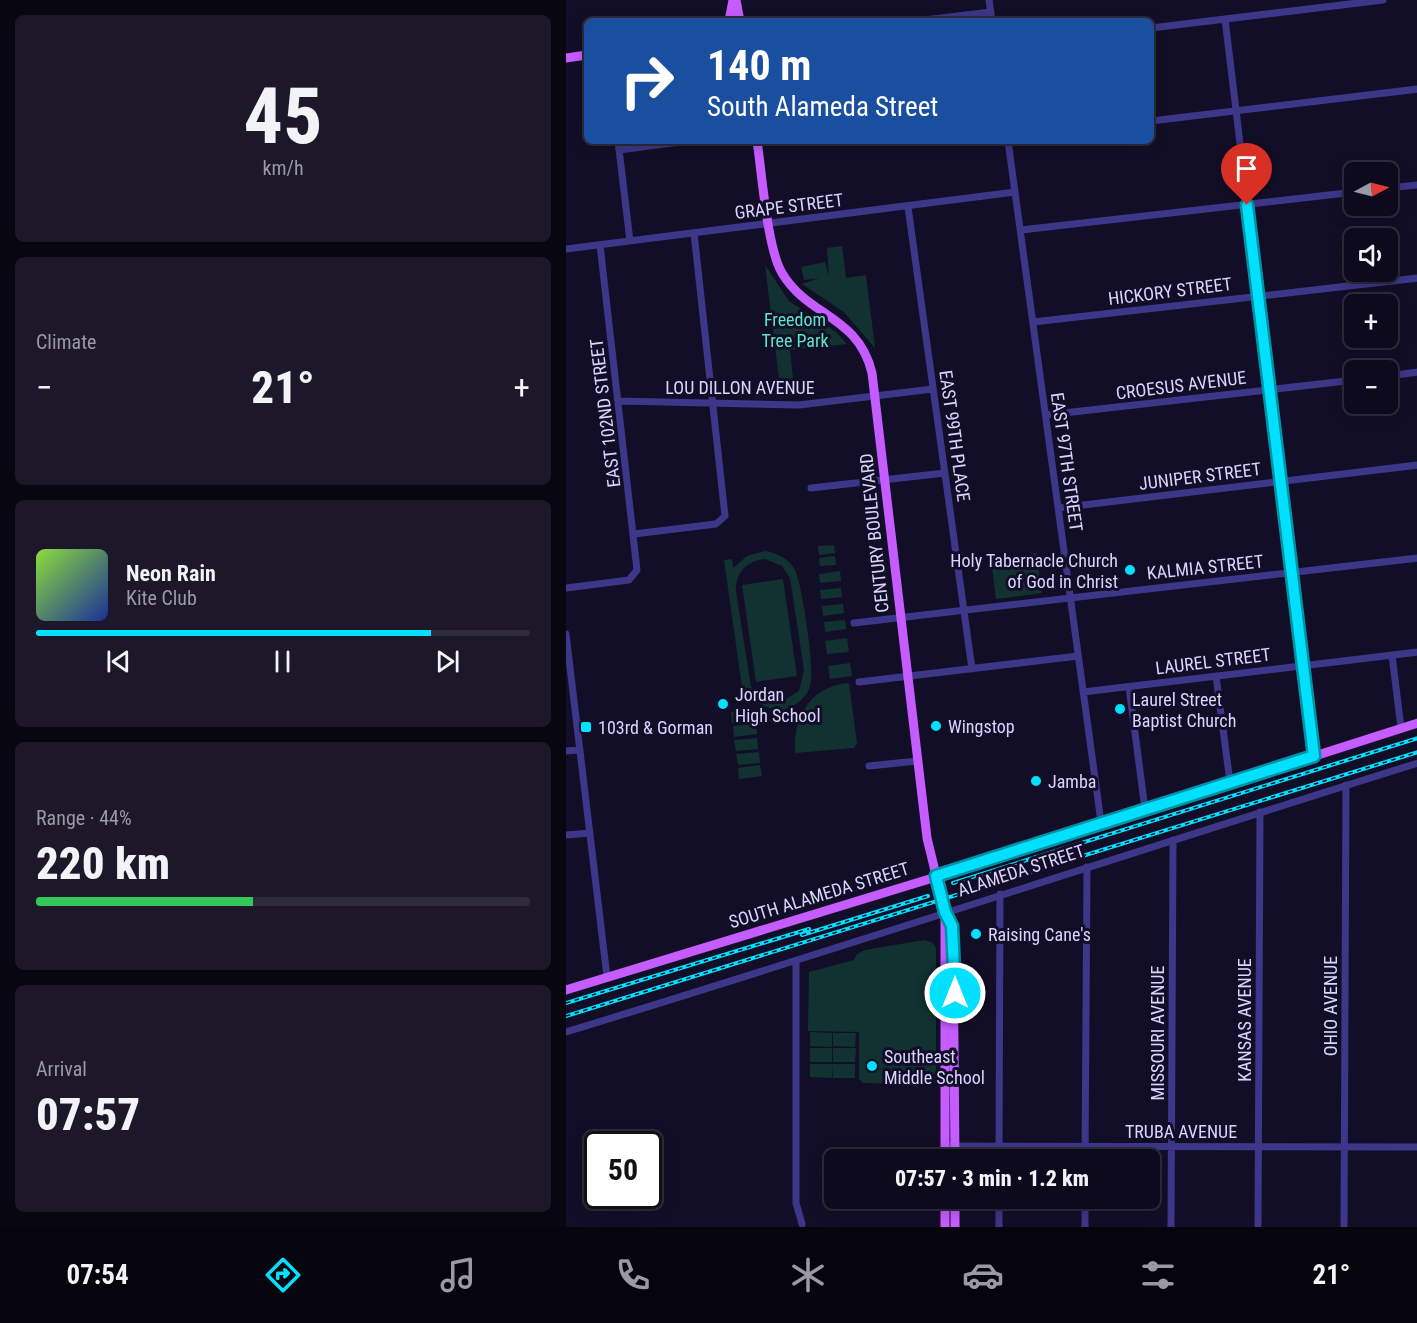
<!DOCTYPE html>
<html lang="en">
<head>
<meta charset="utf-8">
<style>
	body { margin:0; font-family:"Roboto Condensed",sans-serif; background:#1c182a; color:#f1f3f6; height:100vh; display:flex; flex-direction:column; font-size:22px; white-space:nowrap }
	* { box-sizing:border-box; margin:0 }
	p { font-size:20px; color:#9b9aa4 }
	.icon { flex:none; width:33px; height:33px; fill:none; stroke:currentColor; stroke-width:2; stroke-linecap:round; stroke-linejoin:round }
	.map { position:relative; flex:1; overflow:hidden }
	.drawer { display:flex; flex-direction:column; gap:15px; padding:15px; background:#080610; width:566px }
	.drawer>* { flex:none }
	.hud { position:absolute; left:18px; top:18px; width:570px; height:126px; border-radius:9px; box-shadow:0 3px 15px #0003,0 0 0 2px #2e2b3b; background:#1a4fa0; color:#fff; overflow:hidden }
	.needle { width:39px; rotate:83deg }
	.controls { position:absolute; left:778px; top:162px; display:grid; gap:12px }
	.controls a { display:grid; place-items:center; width:54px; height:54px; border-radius:9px; background:#0e0a1d; box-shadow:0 3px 15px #0003,0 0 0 2px #2e2b3b; font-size:30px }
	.speed { position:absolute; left:18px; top:1131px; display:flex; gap:12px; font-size:30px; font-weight:700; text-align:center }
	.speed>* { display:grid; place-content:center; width:78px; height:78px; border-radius:50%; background:#0e0a1d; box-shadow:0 3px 15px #0003,0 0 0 2px #2e2b3b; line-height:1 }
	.speed .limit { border:3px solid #111; border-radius:9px; background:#fff; color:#111 }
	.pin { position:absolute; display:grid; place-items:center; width:51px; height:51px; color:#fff; margin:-62px -26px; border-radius:50% 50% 50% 0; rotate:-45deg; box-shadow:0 0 6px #0007 }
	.pin .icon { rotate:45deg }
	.me { position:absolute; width:66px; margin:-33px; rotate:0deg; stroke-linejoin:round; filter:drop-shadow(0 0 4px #0008) }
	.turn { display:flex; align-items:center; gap:21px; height:126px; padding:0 24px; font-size:27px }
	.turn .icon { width:78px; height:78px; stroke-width:2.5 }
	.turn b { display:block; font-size:42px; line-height:51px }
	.big { font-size:45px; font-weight:800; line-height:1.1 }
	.drawer .widget { flex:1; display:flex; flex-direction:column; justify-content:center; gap:9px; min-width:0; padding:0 21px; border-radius:9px; background:#1c182a }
	.drawer .dial { align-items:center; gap:0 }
	.dial b { font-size:78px; line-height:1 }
	.song { display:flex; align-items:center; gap:18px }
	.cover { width:72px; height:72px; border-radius:9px; background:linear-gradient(135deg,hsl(90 70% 55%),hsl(230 70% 35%)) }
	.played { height:6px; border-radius:3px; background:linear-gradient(90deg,#01e1ff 80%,#2e2b3b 80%) }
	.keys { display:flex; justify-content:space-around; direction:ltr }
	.heat { display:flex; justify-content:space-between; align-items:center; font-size:33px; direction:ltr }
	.charge { height:9px; border-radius:4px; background:linear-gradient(90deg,#34c759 44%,#2e2b3b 0) }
	.trip { position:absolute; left:258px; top:1149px; width:336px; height:60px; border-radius:9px; background:#0e0a1d; box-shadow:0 3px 15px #0003,0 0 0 2px #2e2b3b; font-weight:800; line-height:60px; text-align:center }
	.dock { display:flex; height:96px; justify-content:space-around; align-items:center; background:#06040c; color:#9b9aa4 }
	.dock .icon { width:42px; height:42px }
	.dock .current { color:#01e1ff }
	.dock b { font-size:27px; color:#f1f3f6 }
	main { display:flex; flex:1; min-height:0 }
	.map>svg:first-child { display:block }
</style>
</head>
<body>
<main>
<section class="drawer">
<div class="widget dial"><b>45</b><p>km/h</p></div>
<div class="widget"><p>Climate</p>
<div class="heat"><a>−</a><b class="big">21°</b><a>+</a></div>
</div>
<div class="widget">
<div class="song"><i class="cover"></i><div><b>Neon Rain</b><p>Kite Club</p></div></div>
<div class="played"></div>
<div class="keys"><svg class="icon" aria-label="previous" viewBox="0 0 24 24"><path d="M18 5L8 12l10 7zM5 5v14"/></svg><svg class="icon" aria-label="pause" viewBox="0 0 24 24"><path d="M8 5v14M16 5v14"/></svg><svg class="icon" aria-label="next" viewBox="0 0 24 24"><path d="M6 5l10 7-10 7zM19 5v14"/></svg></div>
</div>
<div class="widget"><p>Range · 44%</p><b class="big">220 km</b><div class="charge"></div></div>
<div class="widget"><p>Arrival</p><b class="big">07:57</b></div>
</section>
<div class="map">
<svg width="852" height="1227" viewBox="0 0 852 1227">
	<rect width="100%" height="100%" fill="#130e27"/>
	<!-- green -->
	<path fill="#113231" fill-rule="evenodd" d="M276,246L280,278L300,275L309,348L278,312L236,284L253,278L238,280L235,267L259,262L263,276L261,248Z
		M199,265L223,301L270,332L281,344L224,350L229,396L215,395Z
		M268,545L269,553L253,555L252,546Z
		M199,551C212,553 223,559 229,570C236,583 248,666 245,681C244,692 236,701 227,706C205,717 195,699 178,701L158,560L166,559L167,568L181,556ZM199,559L216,566L224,578L238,670L233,691L215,702L198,699L185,687L170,591C169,573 181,561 199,559Z
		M470,553L476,593L430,599L425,560Z
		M269,556L270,565L254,566L253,558Z
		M274,571L275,581L254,583L253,574Z
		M217,579L231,676L190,682L176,585Z
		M275,588L276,597L255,599L254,590Z
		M277,604L278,613L257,616L256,606Z
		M279,620L280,629L259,632L258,622Z
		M281,638L283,652L261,654L259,641Z
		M284,663L286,676L264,679L262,666Z
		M283,683L291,743L288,748L229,753C227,717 244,686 283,683Z
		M188,709L189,720L166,723L165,712Z
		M190,723L191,734L168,737L167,726Z
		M191,738L192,749L170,751L168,740Z
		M193,752L194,763L172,765L170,754Z
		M194,765L196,776L173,779L172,768Z
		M358,940L367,943L370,948V1080L362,1084L297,1083L293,1079V1032L242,1031L243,972L288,960L291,954L299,950Z
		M244,1032L266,1033V1047L244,1046Z
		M267,1033H290L289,1047L267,1046Z
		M244,1048H266V1062H244Z
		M267,1048H290L289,1062H267Z
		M244,1064H289V1078H267V1065L266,1078L244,1077Z"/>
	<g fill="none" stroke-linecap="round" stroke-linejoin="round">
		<!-- minor -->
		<path stroke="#3c3788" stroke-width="7" d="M423,0L426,21
			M659,19L748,756
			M350,21L425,12
			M585,28L817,0
			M585,121L852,89
			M52,141L64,241
			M442,141L535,822
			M53,150L121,141
			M822,188L852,185
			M342,207L406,669
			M455,230L789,192
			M0,249L449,192
			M467,322L852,278
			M822,376L852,372
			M52,401L233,405L367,389
			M480,415L789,380
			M245,488L379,473
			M492,508L852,465
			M68,534L150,524L159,516L128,233
			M0,588L63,580L71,570L34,245
			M288,623L852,558
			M0,634L41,977
			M826,655L835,728
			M650,676L664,782
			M293,682L512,656
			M563,687L579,809
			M517,692L852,652
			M0,751L14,750
			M303,766L351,761
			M0,835L24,833
			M230,962V1203L236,1224
			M0,1032C285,945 567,852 852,763
			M379,1146L852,1147
			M433,1160L434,894
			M519,1160L521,867
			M433,1227V1198
			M519,1227V1198
			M605,1227L607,840
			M692,1227L694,812
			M778,1227L780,785"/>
		<!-- major -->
		<path stroke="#c55cff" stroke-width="9" d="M170,0L174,21
			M163,21L167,0
			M0,58L21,55
			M191,141C196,173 201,248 216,273C242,317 292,315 306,373L361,838L379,912L387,933L389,1160
			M379,913V1160
			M0,990L370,877L852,723
			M379,1227V1198
			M389,1227V1198"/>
		<defs>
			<path id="rail" d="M387,883L852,738
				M236,935L362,896
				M0,1003L243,929
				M0,1016L852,752"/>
		</defs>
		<!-- rail casing -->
		<use href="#rail" stroke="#01e1ff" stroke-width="4"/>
		<!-- rail -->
		<use href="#rail" stroke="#130e27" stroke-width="1.5" stroke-dasharray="4.5" stroke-linecap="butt"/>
	</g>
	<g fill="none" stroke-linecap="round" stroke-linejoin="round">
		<defs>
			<path id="route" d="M389,993L386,926L379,912L370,876L748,756L681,205"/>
		</defs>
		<!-- route casing -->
		<use href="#route" stroke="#0192a6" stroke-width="15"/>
		<!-- route -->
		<use href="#route" stroke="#01e1ff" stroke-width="10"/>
	</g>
	<!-- markers -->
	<g fill="#01e1ff" stroke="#130e27" stroke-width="2">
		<circle cx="564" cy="570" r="6"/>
		<circle cx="157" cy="704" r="6"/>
		<circle cx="554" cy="709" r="6"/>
		<circle cx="370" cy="726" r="6"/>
		<rect x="14" y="721" width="12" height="12" rx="3"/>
		<circle cx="470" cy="781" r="6"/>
		<circle cx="410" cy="934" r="6"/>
		<circle cx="306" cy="1066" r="6"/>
	</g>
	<g text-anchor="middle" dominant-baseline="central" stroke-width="6" stroke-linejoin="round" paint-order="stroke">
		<!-- street labels -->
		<g font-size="18" fill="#dad5ff" stroke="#130e27">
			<text transform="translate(223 206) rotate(-7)">GRAPE STREET</text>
			<text transform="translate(604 291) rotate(-7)">HICKORY STREET</text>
			<text transform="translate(615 385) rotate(-7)">CROESUS AVENUE</text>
			<text x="174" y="387">LOU DILLON AVENUE</text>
			<text transform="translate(39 413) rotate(-97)">EAST 102ND STREET</text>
			<text transform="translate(389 436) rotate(82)">EAST 99TH PLACE</text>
			<text transform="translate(501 462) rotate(82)">EAST 97TH STREET</text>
			<text transform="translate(634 476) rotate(-7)">JUNIPER STREET</text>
			<text transform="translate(308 533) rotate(-96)">CENTURY BOULEVARD</text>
			<text transform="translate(639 567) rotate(-6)">KALMIA STREET</text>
			<text transform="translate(647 661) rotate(-7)">LAUREL STREET</text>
			<text transform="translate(455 870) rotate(-18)">ALAMEDA STREET</text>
			<text transform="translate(253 895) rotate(-17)">SOUTH ALAMEDA STREET</text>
			<text transform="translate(764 1006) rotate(-90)">OHIO AVENUE</text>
			<text transform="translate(678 1020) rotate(-90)">KANSAS AVENUE</text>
			<text transform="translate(591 1033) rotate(-90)">MISSOURI AVENUE</text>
			<text x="615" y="1131">TRUBA AVENUE</text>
		</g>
		<!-- park labels -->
		<g font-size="18" fill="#5be5c5" stroke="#130e27">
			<text x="229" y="319">Freedom<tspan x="229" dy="21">Tree Park</tspan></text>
		</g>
		<!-- poi labels -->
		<g font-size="18" fill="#dad5ff" stroke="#130e27" text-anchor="start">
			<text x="552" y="560" text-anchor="end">Holy Tabernacle Church<tspan x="552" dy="21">of God in Christ</tspan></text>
			<text x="169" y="694">Jordan<tspan x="169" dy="21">High School</tspan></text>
			<text x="566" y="699">Laurel Street<tspan x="566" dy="21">Baptist Church</tspan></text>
			<text x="382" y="726">Wingstop</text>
			<text x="32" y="727">103rd &amp; Gorman</text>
			<text x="482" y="781">Jamba</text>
			<text x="422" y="934">Raising Cane's</text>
			<text x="318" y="1056">Southeast<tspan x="318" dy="21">Middle School</tspan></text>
		</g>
	</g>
</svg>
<div class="controls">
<a><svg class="needle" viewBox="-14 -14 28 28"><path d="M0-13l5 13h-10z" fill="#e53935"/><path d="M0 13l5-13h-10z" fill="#9b9aa4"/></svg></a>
<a><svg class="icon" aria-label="sound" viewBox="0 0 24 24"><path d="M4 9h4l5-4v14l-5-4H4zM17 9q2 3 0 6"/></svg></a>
<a>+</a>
<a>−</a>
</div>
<div class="speed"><div class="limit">50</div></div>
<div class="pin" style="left:681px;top:205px;background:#d93025"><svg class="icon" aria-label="arrive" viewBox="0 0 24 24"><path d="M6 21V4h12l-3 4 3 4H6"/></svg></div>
<svg class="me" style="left:389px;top:993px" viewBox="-20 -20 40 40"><circle r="17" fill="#01e1ff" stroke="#fff" stroke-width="3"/><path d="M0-11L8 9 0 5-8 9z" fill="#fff"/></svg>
<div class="trip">07:57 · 3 min · 1.2 km</div>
<div class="hud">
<div class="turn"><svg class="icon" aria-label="right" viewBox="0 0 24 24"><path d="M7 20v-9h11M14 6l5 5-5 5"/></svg><div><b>140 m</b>South Alameda Street</div></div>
</div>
</div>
</main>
<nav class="dock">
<b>07:54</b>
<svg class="icon current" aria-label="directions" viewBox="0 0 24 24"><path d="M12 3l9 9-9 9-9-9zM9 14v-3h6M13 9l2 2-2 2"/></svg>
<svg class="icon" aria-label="music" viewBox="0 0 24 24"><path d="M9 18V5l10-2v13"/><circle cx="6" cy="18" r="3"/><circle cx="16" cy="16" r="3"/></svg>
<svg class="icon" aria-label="phone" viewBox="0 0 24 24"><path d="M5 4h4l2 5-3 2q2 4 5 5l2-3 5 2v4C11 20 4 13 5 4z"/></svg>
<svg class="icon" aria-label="climate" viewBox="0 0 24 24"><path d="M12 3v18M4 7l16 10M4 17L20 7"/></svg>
<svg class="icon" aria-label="car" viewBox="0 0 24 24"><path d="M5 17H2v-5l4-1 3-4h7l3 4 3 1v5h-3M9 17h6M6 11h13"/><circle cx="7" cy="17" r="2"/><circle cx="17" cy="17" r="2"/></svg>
<svg class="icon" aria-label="filters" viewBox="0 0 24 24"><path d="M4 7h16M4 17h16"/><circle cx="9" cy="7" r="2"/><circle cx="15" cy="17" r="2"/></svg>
<b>21°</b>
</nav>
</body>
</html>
